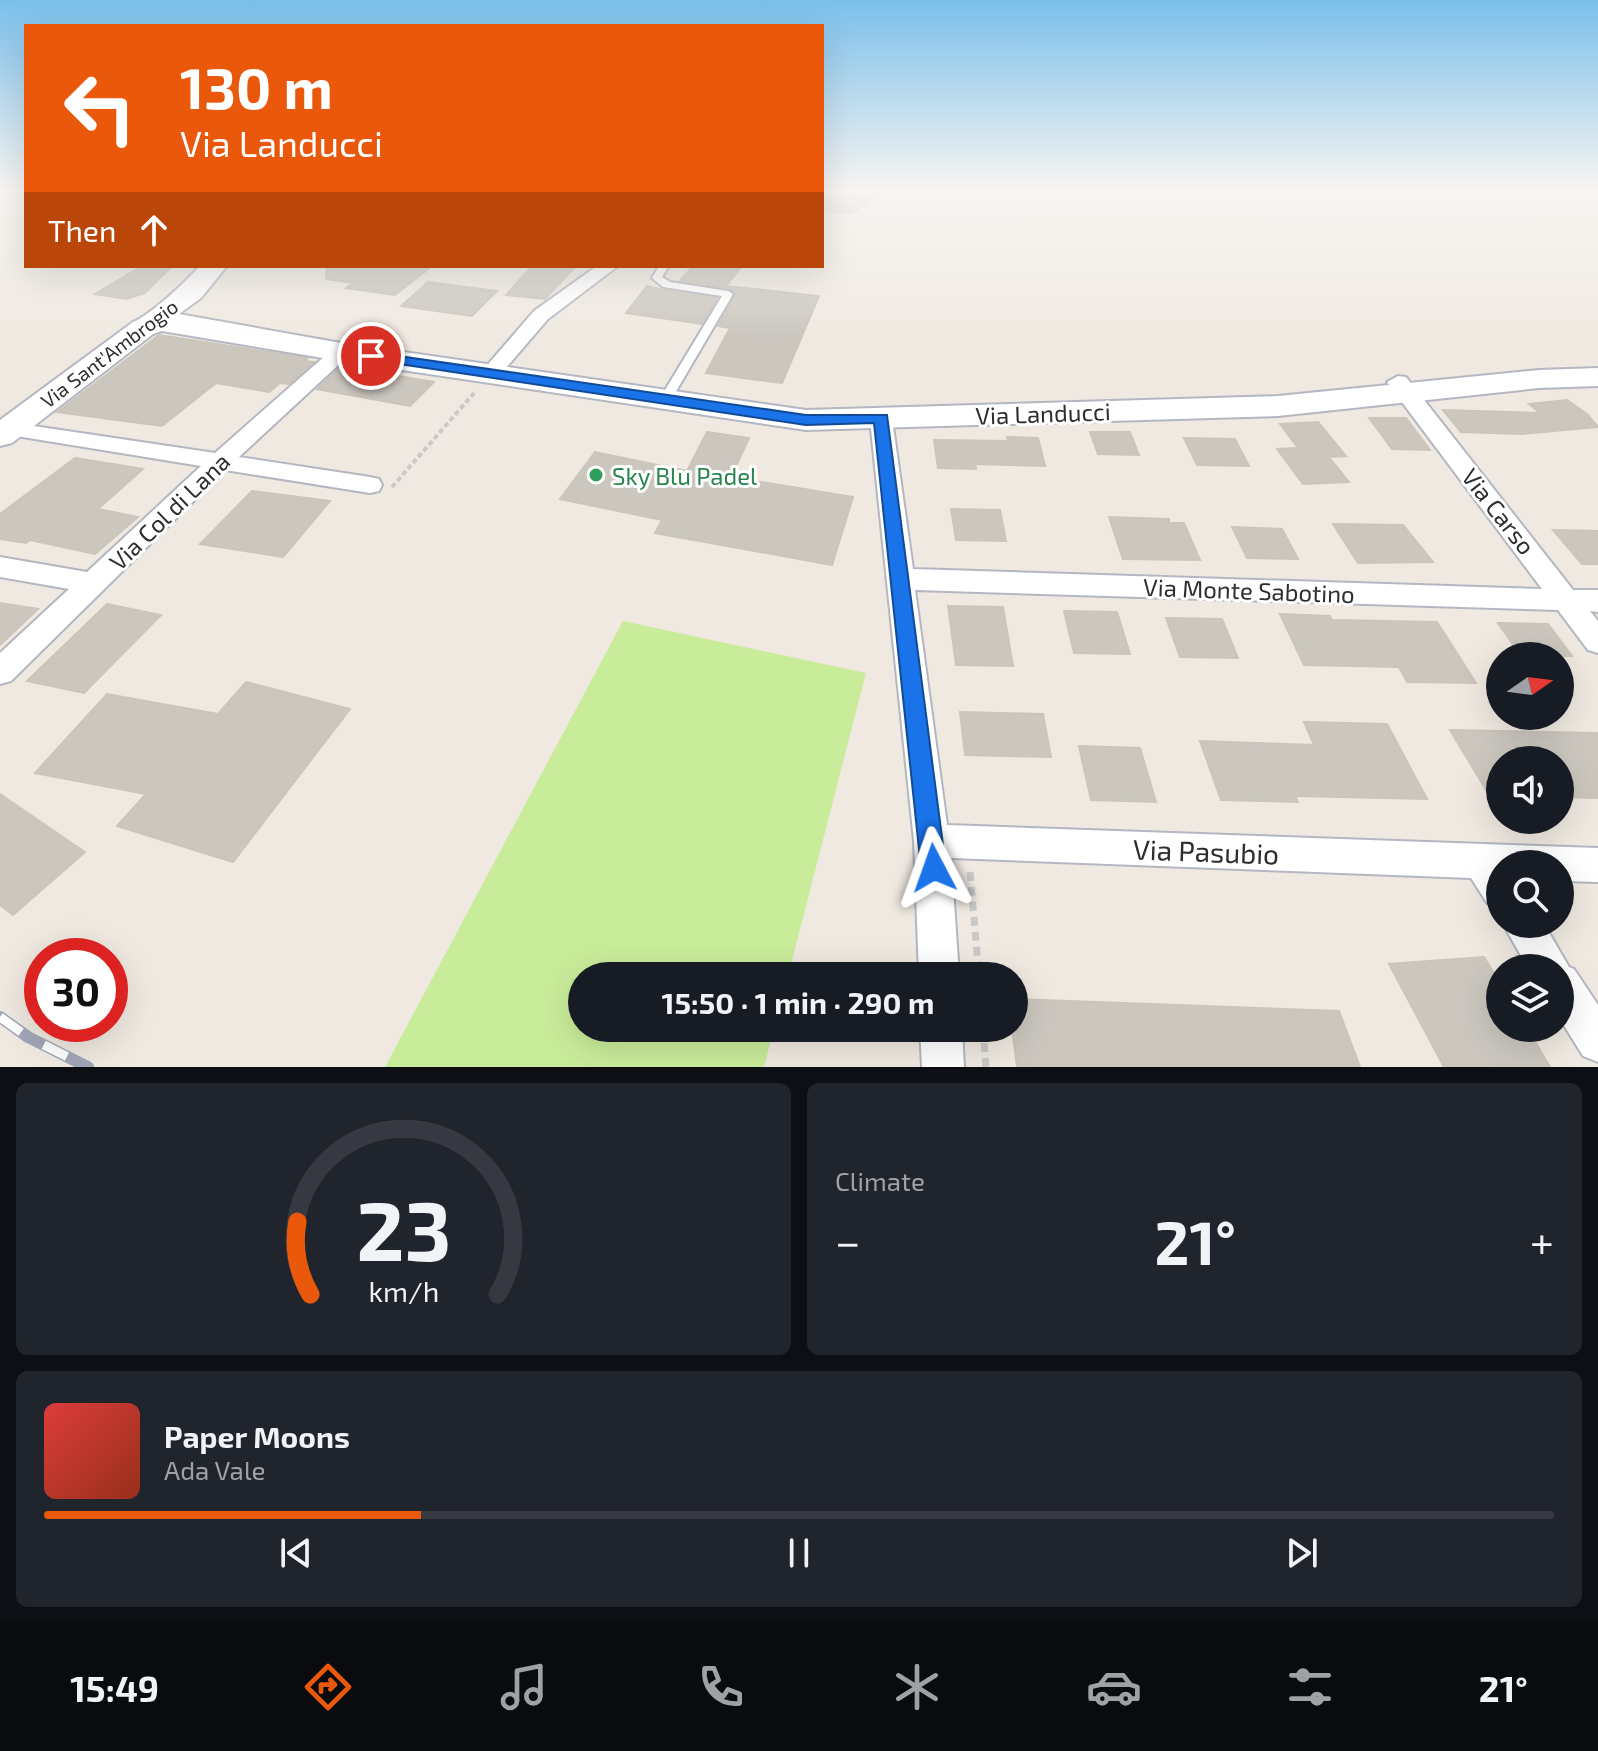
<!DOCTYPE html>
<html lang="en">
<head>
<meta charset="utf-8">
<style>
	body { margin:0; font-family:"Exo 2",sans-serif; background:#20242c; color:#f1f3f6; height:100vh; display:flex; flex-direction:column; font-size:30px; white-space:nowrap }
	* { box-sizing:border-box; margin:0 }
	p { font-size:26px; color:#9ea1a6 }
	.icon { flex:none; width:44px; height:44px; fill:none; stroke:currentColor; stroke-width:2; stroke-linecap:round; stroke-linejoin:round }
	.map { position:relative; height:1067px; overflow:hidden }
	.sheet { display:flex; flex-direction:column; gap:16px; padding:16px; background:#0d0f14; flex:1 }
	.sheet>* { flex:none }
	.top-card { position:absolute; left:24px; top:24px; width:800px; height:244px; border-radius:0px; box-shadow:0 8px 32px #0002; background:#ea580c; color:#fff; overflow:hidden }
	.needle { width:52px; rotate:76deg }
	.fabs { position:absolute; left:1486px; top:642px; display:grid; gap:16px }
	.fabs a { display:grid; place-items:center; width:88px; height:88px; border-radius:50%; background:#171b24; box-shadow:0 8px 32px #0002; font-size:40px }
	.speed { position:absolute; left:24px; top:938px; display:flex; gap:16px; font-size:40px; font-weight:700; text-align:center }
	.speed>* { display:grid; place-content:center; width:104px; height:104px; border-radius:50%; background:#171b24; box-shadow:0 8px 32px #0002; line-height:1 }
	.speed .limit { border:12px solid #d22; background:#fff; color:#111 }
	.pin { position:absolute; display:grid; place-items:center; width:68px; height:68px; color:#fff; margin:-34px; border:4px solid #fff; border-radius:50%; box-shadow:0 2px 8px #0007 }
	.me { position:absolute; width:88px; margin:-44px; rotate:356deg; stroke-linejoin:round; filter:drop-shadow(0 0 6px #0008) }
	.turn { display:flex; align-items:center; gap:28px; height:168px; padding:0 24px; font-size:36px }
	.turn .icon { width:104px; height:104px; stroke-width:2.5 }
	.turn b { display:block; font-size:56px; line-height:68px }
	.then { display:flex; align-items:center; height:76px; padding:0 24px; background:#0003; gap:16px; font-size:30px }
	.big { font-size:60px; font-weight:700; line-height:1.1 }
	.sheet .tile { flex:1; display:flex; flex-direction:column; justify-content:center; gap:12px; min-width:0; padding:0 28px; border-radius:12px; background:#20242c }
	.sheet .dial { align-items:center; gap:0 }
	.dial svg { height:208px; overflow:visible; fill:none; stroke:#363941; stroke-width:7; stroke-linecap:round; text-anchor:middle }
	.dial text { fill:#f1f3f6; stroke:none }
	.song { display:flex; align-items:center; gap:24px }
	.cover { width:96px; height:96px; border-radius:12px; background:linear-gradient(135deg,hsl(0 70% 55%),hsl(10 70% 35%)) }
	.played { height:8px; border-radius:4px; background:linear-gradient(90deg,#ea580c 25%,#363941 25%) }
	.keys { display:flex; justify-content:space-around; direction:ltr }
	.heat { display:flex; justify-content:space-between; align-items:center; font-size:44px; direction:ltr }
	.sheet .tiles { flex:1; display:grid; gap:16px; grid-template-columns:1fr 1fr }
	.tile:last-child { grid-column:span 2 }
	.trip { position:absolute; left:568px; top:962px; width:460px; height:80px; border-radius:40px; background:#171b24; box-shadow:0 8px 32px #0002; font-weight:700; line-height:80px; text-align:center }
	.tabs { display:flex; height:128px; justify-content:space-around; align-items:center; background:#090b0e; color:#9ea1a6 }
	.tabs .icon { width:56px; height:56px }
	.tabs .on { color:#ea580c }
	.tabs b { font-size:36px; color:#f1f3f6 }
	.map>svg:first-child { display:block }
</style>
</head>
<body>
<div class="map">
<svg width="1598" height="1067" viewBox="0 0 1598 1067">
	<rect width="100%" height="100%" fill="#efe9e1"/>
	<!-- pitch -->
	<path fill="#c9ec9a" d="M623,621L866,673L788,976H582V1028H774L764,1067H385Z"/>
	<!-- building -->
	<path fill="#cbc7bf" stroke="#cbc5ba" stroke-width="2" d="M822,190H884L851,214L822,210Z
		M142,266H172L145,293L127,299L95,294Z
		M327,266H432L395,295L346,288L353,283L326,279Z
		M532,266H576L545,299L506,295Z
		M693,266H742L726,286L819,296L782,383L706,373L730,328L718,326L736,293L728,288L680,281Z
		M428,282L497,291L472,316L401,306Z
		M647,286L663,290L717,298L702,324L626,313Z
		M159,335L308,358L305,361L314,362L289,384L280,383L269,392L216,383L162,426L57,412Z
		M341,366L386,374L434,382L410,406L317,389Z
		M1567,400L1587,414L1598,427L1522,434L1461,432L1443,410L1540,413L1529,404Z
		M1369,418H1406L1430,450L1392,449Z
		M1318,422L1346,456L1329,457L1349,482L1303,484L1277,449L1298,448L1280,424Z
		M707,432L749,438L731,477L853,497L832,565L655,533L662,520L560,499L595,452L687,471Z
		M1090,432H1130L1139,455L1098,454Z
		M1007,437L1038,438L1045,466L975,464L976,469L938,468L934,440L1008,441Z
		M1184,438L1235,439L1249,466L1197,465Z
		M75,458L143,469L98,509L138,517L95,554L30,540L26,543L0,539V514Z
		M252,491L330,501L283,557L200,544Z
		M951,509L1000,510L1006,541L956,540Z
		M1109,517L1169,519V523H1184L1200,560L1123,559Z
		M1333,524L1403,525L1433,562L1358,563Z
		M1232,527L1282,529L1298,559L1247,558Z
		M1553,530L1598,531V564H1582Z
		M0,603L38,609L0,645Z
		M107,604L161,615L84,693L27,681Z
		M948,606L1003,607L1013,666L956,665Z
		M1064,611L1117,612L1130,654L1074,653Z
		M1280,614L1330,616L1332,620L1437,622L1476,683L1407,682L1399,667L1304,665Z
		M1166,618L1222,619L1238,658L1180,657Z
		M1498,623L1548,624L1572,656H1521Z
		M246,682L350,709L233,862L117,826L146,794L35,773L107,694L218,714Z
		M960,712L1043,714L1051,757L965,755Z
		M1304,722L1387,724L1427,799L1295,796L1298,802L1221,800L1200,741L1314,745Z
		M1450,730L1598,733V798L1560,797V760H1500V813Z
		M1079,746L1140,748L1156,802L1091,800Z
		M0,794L85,852L13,915L0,905Z
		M1484,957L1500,983V1028H1527L1550,1067H1444L1389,964Z
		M1014,999L1339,1011L1360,1067H1017L1012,1028Z"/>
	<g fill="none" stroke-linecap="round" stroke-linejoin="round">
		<defs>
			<path id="lane" d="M659,266H669L662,277L670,282L728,291L733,294L671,400L665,404L659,400L722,296L663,287L652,278Z"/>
			<path id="street" d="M597,266H618L548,319L498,377H484L480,373L484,369L534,311Z
				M341,346L351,352L348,356L239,457L370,477L379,479L382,485L379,491L370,493L225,470L11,681L0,684V653L69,589L0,577V557L87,572L201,466L4,434L0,433V421L215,453L334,348Z
				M1398,376L1406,377L1573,590H1598V612L1590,611L1598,621V653L1588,650L1558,610L915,590L947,825L1598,848V882L1560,881V864H1500V908L1487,903L1471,878L951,858L959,976H919L914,841L870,419L873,414H889L892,419L913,569L1542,589L1387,382Z
				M1503,924H1544L1569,967L1574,969L1598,1005V1062L1583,1056L1560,1019V968H1528Z
				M920,1028H962L964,1067H922Z"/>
			<path id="secondary" d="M200,266H227L201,298L179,314L341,343L806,410L1278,396L1539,370L1598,368V386L1539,388L1278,416L806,430L341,361L162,331L153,334L12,443L0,446V420L133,322C151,315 185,282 200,266Z"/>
		</defs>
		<!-- lane casing -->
		<use href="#lane" stroke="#b4b7c1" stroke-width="4"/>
		<!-- street casing -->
		<use href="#street" stroke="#b4b7c1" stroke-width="4"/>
		<!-- secondary casing -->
		<use href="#secondary" stroke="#b4b7c1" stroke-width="4"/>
		<!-- path-far1 -->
		<path stroke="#c9c9c9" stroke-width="4" stroke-dasharray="5 3" stroke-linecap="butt" d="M392,487L475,392"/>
		<!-- path -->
		<path stroke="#c9c9c9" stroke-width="7" stroke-dasharray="9 6" stroke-linecap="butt" d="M970,872L979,976
			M983,1028L986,1067"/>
		<!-- lane -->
		<use href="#lane" fill="#fff" fill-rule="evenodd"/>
		<!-- street -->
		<use href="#street" fill="#fff" fill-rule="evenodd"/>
		<!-- secondary -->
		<use href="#secondary" fill="#fff" fill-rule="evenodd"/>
		<defs>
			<path id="rail" d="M0,1017L28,1037L88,1067"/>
		</defs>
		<!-- rail casing -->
		<use href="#rail" stroke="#a3a6b8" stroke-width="12"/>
		<!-- rail -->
		<use href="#rail" stroke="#fff" stroke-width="9" stroke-dasharray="26" stroke-linecap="butt"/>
	</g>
	<!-- sky -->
	<linearGradient id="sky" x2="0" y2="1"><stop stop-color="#7abfeb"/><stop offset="0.56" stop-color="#f8f5f2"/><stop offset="1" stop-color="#f8f5f2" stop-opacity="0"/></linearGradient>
	<rect width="1598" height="339" fill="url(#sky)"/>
	<!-- route -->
	<path fill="#1a73e8" stroke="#114b97" stroke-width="2" d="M371,352L806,415H887L946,868L943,877L934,880L925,877L921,868L874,423L806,425L366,359L364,356Z"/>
	<!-- markers -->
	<circle fill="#2e9e5b" stroke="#fff" stroke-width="3" cx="596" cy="475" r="8"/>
	<g text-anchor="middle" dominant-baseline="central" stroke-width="6" stroke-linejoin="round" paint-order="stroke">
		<!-- far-street labels -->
		<g font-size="20" fill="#2e2e2e" stroke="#fff">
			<text transform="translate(109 353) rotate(-37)">Via Sant'Ambrogio</text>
		</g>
		<!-- street labels -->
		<g font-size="24" fill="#2e2e2e" stroke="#fff">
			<text transform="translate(1043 413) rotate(-2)">Via Landucci</text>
			<text transform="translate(169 511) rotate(-44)">Via Col di Lana</text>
			<text transform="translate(1499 511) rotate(52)">Via Carso</text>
			<text transform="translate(1249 590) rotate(2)">Via Monte Sabotino</text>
		</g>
		<!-- leisure labels -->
		<g font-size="24" fill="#27864d" stroke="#fff" text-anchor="start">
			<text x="612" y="475">Sky Blu Padel</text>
		</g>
		<!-- near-street labels -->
		<g font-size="28" fill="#2e2e2e" stroke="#fff">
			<text transform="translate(1206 851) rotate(2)">Via Pasubio</text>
		</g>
	</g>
</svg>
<div class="fabs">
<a><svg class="needle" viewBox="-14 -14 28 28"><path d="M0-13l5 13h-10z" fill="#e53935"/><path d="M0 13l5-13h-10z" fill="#9ea1a6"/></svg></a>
<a><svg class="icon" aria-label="sound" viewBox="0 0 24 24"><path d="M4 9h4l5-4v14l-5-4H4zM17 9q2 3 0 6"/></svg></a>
<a><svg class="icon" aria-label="search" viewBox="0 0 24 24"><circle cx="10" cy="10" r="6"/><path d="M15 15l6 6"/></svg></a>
<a><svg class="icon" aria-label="layers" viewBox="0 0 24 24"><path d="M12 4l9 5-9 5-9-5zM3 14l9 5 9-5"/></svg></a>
</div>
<div class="speed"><div class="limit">30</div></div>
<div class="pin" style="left:371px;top:356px;background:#d93025"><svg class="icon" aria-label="arrive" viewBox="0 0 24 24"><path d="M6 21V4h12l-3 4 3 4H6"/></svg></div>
<svg class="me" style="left:934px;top:868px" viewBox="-20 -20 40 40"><path d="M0-17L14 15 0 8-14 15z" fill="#1a73e8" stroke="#fff" stroke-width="4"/></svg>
<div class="trip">15:50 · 1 min · 290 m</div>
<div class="top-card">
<div class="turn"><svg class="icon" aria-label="left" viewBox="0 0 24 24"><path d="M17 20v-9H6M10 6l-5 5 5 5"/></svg><div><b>130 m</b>Via Landucci</div></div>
<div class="then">Then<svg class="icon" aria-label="ahead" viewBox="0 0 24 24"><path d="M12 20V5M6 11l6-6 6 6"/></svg></div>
</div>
</div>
<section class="sheet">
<div class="tiles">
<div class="tile dial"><svg viewBox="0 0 100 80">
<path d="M14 69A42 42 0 1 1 86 69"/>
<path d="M14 69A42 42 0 0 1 9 41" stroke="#ea580c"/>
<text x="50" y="56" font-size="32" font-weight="700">23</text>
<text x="50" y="72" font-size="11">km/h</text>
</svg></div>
<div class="tile"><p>Climate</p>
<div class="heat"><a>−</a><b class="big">21°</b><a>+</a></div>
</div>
<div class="tile">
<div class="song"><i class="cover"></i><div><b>Paper Moons</b><p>Ada Vale</p></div></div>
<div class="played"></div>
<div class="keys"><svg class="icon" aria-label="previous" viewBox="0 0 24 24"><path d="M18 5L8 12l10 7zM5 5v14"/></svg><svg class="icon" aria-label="pause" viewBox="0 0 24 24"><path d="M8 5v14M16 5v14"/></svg><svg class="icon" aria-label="next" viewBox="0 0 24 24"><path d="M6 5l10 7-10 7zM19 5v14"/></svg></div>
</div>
</div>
</section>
<nav class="tabs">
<b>15:49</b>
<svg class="icon on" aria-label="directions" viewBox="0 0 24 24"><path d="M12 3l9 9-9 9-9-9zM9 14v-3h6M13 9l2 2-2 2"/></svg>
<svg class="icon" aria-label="music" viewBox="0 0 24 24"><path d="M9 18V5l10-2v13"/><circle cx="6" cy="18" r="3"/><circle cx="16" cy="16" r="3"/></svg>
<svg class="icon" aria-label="phone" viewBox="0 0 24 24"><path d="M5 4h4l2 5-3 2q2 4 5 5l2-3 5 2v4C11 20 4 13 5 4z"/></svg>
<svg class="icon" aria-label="climate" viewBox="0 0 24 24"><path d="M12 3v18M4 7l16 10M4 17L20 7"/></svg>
<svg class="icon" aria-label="car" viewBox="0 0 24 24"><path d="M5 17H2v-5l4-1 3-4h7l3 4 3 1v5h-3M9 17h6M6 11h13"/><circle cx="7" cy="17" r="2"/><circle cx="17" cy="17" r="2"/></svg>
<svg class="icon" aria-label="filters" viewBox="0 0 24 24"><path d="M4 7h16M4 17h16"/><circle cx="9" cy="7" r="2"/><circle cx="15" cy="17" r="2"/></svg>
<b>21°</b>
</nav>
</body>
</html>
